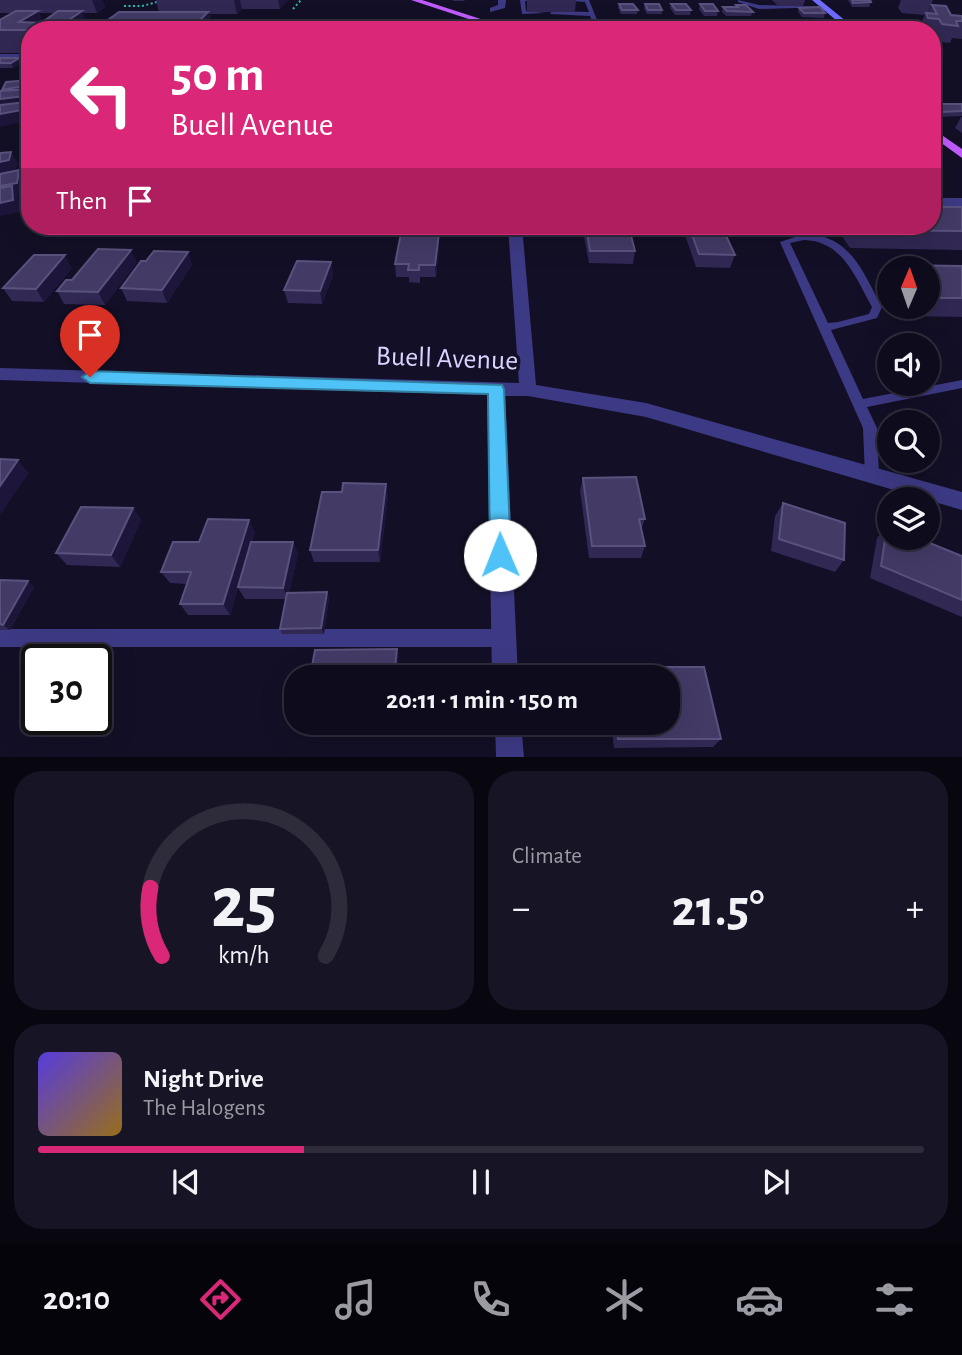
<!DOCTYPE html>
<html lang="en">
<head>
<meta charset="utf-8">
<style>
	body { margin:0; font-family:"Alegreya Sans",sans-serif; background:#171425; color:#f1f3f6; height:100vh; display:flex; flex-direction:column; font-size:26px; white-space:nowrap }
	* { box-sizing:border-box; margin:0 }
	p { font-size:23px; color:#9b9ba3 }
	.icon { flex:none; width:38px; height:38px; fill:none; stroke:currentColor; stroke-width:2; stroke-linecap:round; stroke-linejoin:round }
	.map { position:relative; height:757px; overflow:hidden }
	.panel { display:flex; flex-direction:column; gap:14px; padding:14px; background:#08060f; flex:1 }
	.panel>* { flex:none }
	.top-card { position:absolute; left:21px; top:21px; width:920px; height:214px; border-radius:28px; box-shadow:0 7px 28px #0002,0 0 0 2px #2e2b3b; background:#db2777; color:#fff; overflow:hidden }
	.needle { width:46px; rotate:2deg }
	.fabs { position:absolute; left:877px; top:256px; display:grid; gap:14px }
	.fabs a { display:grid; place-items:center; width:63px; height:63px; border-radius:50%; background:#0e0b1c; box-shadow:0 7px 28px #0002,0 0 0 2px #2e2b3b; font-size:35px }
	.speed { position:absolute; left:21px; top:644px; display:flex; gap:14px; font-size:35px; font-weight:700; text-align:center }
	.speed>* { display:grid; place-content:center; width:91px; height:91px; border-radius:50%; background:#0e0b1c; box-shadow:0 7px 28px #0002,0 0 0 2px #2e2b3b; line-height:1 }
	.speed .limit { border:4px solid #111; border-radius:10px; background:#fff; color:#111 }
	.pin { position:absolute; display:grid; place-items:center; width:60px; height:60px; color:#fff; margin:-72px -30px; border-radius:50% 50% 50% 0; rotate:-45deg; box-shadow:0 0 7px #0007 }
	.pin .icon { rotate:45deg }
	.me { position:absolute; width:77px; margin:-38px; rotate:359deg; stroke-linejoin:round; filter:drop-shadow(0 0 5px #0008) }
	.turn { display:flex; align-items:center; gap:24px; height:147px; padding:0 35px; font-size:32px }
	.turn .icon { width:91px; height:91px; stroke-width:2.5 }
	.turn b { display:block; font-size:49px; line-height:60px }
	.then { display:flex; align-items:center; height:66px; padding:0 35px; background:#0003; gap:14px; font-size:26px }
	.big { font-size:52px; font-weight:700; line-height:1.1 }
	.panel .widget { flex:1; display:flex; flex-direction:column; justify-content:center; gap:10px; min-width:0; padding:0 24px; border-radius:28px; background:#171425 }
	.panel .dial { align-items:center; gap:0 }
	.dial svg { height:182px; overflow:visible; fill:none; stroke:#2e2b3b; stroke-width:7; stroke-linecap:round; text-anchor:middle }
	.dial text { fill:#f1f3f6; stroke:none }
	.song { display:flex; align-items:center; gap:21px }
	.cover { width:84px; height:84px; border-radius:10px; background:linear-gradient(135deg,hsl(250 70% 55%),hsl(40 70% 35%)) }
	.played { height:7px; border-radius:4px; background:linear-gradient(90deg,#db2777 30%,#2e2b3b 30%) }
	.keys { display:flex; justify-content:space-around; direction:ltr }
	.heat { display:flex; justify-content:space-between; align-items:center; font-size:38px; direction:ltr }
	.panel .tiles { flex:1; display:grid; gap:14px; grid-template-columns:1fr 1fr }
	.widget:last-child { grid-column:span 2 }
	.trip { position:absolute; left:284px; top:665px; width:396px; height:70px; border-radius:28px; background:#0e0b1c; box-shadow:0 7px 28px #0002,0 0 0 2px #2e2b3b; font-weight:700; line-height:70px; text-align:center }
	.dock { display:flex; height:112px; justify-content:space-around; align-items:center; background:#06040b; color:#9b9ba3 }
	.dock .icon { width:49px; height:49px }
	.dock .selected { color:#db2777 }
	.dock b { font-size:32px; color:#f1f3f6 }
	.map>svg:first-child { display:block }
</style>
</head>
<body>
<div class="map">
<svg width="962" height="757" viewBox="0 0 962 757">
	<rect width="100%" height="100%" fill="#130f26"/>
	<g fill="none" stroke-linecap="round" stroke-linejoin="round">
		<!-- path -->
		<path stroke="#2fb8b0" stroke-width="2" stroke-dasharray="2 2.5" stroke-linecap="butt" d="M124,6H142L165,0
			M293,9L301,0"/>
		<!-- lane -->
		<path fill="#3d3a85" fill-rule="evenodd" d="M520,0H544L525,1L526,11L546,13L522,14Z
			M558,0H589L599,25L594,26L590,16L550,14L552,11L589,12L585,2Z
			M738,0L759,5L828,7L759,9L738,2Z
			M0,54H30V58H0Z
			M804,234C851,235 862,271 882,307L877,318L831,330L863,399L962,380V388L867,407L877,428L879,475L877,479L872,481L867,479L865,475L863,428L780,242ZM804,240C843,241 855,277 872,307L869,314L838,322L828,323L790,243Z
			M0,629H503L509,632L512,638L509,644L503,647H0Z"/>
		<!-- street -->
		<path fill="#3d3a85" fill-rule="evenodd" d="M498,0H506L505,8L490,12V8L498,5Z
			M60,21H126L130,23L126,25H63Z
			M186,21L848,24L852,26L848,28L189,25Z
			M933,198H962V206H933Z
			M508,226H522L536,385L646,403L962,492V510L646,417L528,396H505L518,677H492L487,395L0,380V368L519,383Z
			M495,723H521L524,757H496Z"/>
		<!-- secondary -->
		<path fill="#6f6bff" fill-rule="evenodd" d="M812,0H820L852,26L848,30H839L843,26Z"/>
		<!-- primary -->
		<path fill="#c25bff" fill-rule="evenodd" d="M411,0H422L515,30H502Z
			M933,129L962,149V158L933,137Z"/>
	</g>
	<!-- wall -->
	<path fill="#312854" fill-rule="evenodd" d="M0,0H102L105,7L97,13H82L89,30H30V53H0V20L12,13H0ZM39,13H56L42,22Z
		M156,0H288L280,9H242L237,14H209L213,30L159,12Z
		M453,0H465L464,1H453Z
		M527,0H576L575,12H527Z
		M772,0H805L803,6H778Z
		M848,0H870L871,2L869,7H852Z
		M901,0H933L928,13L932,5L951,15L962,16V39L952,38L950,43L934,41L933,38V30L918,29L925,15L902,13L898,8Z
		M619,4L638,10L637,14H621L618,8Z
		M645,4L662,10V14H647L644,9Z
		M671,4L691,10L690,15H675L670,8Z
		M700,4L718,11L717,16H704L699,9Z
		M736,5L753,12L751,16H726L722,12L723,7H736Z
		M799,8L825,13L824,18L802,17L798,12Z
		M0,58L22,63L13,68H0Z
		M933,104H962V116L937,117L933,114Z
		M961,117H962V133L955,128Z
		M933,166L940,172L933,184Z
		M962,207V250L850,248L835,226H933Z
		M547,226H618L635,251L633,264L589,263L583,231L547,232Z
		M689,226L735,255L730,268L696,267L686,238Z
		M439,233V246L436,277H420V283L409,282V277H396L395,264Z
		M188,252L192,265L167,303L127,301L121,288L146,261Z
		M137,262L105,305L64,304L57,291L72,280Z
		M331,262L333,275L322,304L288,303L284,290Z
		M896,265L962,266V317L909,316L902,306H928V268H894Z
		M72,268L44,302L12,301L3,288Z
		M889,277V288L885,284Z
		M583,478L645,519L641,530L645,546L641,558H589L580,490Z
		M388,496L380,562H314L310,550Z
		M783,503L844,560L835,572L771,551L775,516Z
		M133,508L141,520L120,567L67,565L56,553Z
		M887,526L962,556V617L870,578L877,538Z
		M255,532L252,542H293L298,554L289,593L327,592L329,598L324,634H282L280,629L286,599H245L238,588L230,615H188L180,604L187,584L170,583L161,572L199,542Z
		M0,580L34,587L10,630H0Z
		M609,667H704L721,739L713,747L614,748L611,723H667V677H605Z
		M339,723H394L339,724Z"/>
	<!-- shaded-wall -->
	<path fill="#1d163a" d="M92,0H102L105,7L97,13Z
		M234,0H240L242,9L237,14Z
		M278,0H288L280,9Z
		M38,11L46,30L19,22Z
		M82,11L89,30H54Z
		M208,12L213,30H190Z
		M19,58L22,63L13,68L11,63Z
		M30,85V106L29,107L30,109V120L0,127V99L2,90Z
		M11,152L18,163L15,172L0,178V162Z
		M19,170L25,182L24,195L18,196L20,212L0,216V186Z
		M439,233V246L436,277L435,265Z
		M131,250L137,262L105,305L98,292Z
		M188,252L192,265L167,303L162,290Z
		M65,255L72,268L44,302L36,289Z
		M331,262L333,275L322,304L320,291Z
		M18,460L29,473L0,515V486Z
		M386,484L388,496L380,562L378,550Z
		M133,508L141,520L120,567L111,555Z
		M249,520L255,532L230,615L223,604Z
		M293,542L298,554L288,599L283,588Z
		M28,581L34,587L10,630L3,625Z
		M327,592L329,598L324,634L321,628Z
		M397,649L399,659L398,677H394Z"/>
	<!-- building -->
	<path fill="#433a66" stroke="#5a527e" stroke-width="2" d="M852,0H870L871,2L853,3Z
		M619,4H633L638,10H622Z
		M645,4H659L662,10H648Z
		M671,4H686L691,10H676Z
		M700,4H713L718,11H705Z
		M736,5H746L753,12L727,11L723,7H738Z
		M932,5L946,6L951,15L962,16V21H956L958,26L942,24L939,19L928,18L926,13L937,14Z
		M820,7L825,13H804L799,8Z
		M16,11H38L19,22L41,23L58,11H82L54,30H0V20Z
		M119,12H208L190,30H94Z
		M793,25L814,28V30H791Z
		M652,26L665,27L663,30L649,29Z
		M575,27H585L586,30H576Z
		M670,27L685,28V30H670Z
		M0,58H19L11,63H0Z
		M30,80V85L2,90L6,82Z
		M29,89L25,96L0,99V91Z
		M26,102L27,109L0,114V105Z
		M933,104H962V111L940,112L933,106Z
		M11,152L9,160L0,162V153Z
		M933,166L940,172H933Z
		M19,170L17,183L0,186V174Z
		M12,186L13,200L0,203V188Z
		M933,207H962V231L859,230L856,226H933Z
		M586,226H618V228H629L635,251H590Z
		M689,226L722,227L735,255L699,254Z
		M401,233H439L435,265H419V270H408L409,264H395Z
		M98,249L131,250L98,292L57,291L66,280H72Z
		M154,251L188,252L162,290L121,288L141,261H146Z
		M34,255H65L36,289L3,288Z
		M297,261L331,262L320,291L284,290Z
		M896,265L962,266V298H928V268H898Z
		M0,459L18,460L0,486Z
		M636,477L645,519H639L645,546H592L583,478Z
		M343,483L386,484L378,550H310L322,492H342Z
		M783,503L845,523L844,560L779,539Z
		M81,507L133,508L111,555L56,553Z
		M208,519L249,520L223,604H180L191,572H161L173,542H199Z
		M887,526L889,527V537H915L962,556V600L881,566Z
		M251,542H293L283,588L238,587Z
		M0,580L28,581L3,625L0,624Z
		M327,592L321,628L280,629L287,593Z
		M397,649L394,677H310L315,650Z
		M609,667H704L721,739H618L616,723H667V677H610Z"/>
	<!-- route -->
	<path fill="#4fc3f7" stroke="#337fa1" stroke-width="2" d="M90,371L502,385L504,389L511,555L508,561L500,564L493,561L490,555L488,394L90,383L82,377Z"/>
	<g text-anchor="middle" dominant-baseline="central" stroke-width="7" stroke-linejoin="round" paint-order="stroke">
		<!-- street labels -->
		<g font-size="28" fill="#d9d4ff" stroke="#130f26">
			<text transform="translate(447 359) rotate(2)">Buell Avenue</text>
		</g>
	</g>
</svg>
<div class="fabs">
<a><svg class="needle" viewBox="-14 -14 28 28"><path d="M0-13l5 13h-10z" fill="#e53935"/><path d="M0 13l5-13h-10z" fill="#9b9ba3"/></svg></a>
<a><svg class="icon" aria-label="sound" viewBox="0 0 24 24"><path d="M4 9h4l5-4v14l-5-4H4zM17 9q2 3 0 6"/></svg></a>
<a><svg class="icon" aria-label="search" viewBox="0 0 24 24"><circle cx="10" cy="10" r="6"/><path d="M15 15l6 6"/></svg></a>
<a><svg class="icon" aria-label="layers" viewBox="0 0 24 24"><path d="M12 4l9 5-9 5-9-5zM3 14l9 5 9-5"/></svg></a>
</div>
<div class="speed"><div class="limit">30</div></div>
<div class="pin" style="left:90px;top:377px;background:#d93025"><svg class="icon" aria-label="arrive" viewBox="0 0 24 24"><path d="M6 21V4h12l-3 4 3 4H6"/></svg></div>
<svg class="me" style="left:500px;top:555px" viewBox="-20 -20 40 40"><circle r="19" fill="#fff"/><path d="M0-13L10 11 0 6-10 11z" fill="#4fc3f7"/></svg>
<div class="trip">20:11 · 1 min · 150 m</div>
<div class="top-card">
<div class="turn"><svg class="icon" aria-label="left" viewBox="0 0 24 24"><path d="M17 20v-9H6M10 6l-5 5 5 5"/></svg><div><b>50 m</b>Buell Avenue</div></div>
<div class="then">Then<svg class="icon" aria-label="arrive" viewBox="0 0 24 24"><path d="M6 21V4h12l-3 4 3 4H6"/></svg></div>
</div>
</div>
<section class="panel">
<div class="tiles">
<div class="widget dial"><svg viewBox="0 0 100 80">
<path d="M14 69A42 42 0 1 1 86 69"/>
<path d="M14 69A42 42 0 0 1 9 39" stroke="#db2777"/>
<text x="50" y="56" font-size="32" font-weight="700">25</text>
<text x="50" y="72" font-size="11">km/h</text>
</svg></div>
<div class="widget"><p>Climate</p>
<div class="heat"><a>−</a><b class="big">21.5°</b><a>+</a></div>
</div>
<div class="widget">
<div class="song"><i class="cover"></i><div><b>Night Drive</b><p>The Halogens</p></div></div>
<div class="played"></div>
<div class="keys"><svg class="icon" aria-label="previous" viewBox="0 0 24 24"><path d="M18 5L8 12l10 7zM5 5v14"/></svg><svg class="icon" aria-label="pause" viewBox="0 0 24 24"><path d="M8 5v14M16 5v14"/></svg><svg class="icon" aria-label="next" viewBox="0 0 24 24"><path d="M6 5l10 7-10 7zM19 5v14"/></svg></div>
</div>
</div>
</section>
<nav class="dock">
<b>20:10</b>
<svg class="icon selected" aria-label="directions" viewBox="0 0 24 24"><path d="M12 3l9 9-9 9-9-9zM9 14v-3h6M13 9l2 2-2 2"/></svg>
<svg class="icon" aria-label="music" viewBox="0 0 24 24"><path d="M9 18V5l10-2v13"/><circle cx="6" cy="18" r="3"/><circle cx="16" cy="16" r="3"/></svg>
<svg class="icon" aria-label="phone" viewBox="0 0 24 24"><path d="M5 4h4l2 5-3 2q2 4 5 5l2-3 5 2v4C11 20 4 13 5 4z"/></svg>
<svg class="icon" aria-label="climate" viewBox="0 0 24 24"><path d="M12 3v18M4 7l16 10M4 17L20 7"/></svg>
<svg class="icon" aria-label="car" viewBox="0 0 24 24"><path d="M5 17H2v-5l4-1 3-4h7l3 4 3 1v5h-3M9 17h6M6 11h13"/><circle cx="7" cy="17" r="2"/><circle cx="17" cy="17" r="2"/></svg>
<svg class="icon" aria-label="filters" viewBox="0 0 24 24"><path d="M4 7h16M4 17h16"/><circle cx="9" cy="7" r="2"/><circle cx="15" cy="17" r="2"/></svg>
</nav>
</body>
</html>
